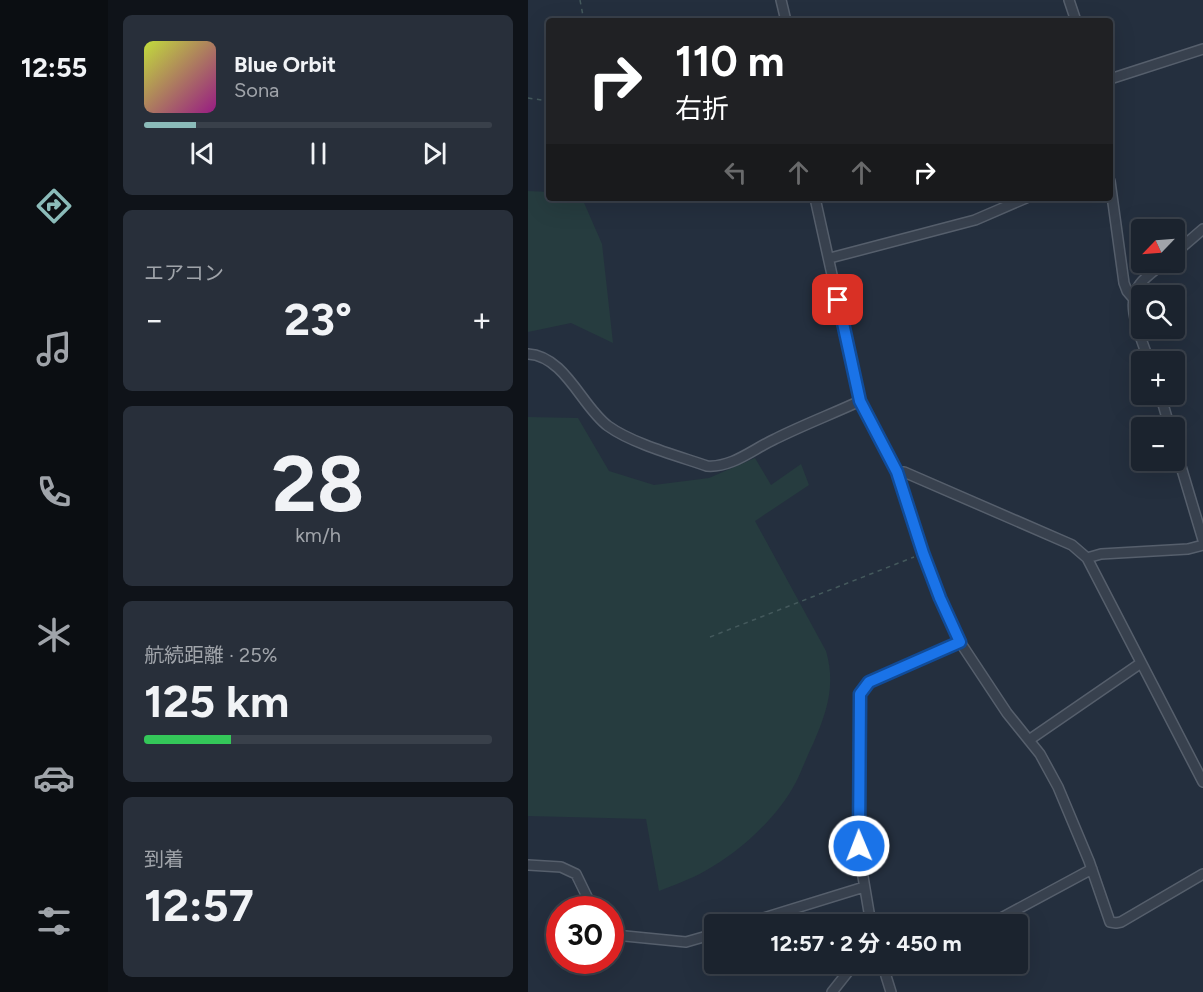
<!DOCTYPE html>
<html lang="ja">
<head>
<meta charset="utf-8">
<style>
	body { margin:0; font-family:Figtree,"Noto Sans JP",sans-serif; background:#282f3a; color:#f1f3f6; height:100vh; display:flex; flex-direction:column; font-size:22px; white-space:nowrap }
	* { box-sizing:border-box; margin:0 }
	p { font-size:20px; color:#a0a4aa }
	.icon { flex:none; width:33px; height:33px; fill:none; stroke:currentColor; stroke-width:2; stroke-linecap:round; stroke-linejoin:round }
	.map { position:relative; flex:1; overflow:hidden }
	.side { display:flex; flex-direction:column; gap:15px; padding:15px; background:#0f1319; width:420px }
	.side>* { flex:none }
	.top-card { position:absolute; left:18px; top:18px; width:567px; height:183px; border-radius:6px; box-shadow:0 6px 24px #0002,0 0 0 2px #39404a; background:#202124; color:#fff; overflow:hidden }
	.needle { width:39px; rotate:245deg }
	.buttons { position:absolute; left:603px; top:219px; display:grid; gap:12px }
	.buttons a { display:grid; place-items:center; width:54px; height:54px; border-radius:6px; background:#1b232e; box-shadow:0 6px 24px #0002,0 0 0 2px #39404a; font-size:30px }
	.speed { position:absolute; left:18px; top:896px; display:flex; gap:12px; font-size:30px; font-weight:700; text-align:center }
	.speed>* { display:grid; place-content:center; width:78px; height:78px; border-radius:50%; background:#1b232e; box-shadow:0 6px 24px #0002,0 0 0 2px #39404a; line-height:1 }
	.speed .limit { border:9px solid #d22; background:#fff; color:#111 }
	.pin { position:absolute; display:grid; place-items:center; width:51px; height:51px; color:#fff; margin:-26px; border-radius:12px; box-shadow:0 3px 9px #0006 }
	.me { position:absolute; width:66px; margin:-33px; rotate:359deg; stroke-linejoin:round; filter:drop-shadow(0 0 4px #0008) }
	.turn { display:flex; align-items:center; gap:21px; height:126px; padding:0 30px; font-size:27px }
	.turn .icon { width:78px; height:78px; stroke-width:2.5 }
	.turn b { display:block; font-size:42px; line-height:51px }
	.lanes { display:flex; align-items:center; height:57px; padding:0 30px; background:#0003; justify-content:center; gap:30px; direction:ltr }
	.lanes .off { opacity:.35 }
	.big { font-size:45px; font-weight:700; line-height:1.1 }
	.side .card { flex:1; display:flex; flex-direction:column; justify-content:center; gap:9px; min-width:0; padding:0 21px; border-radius:9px; background:#282f3a }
	.side .dial { align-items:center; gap:0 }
	.dial b { font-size:78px; line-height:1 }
	.song { display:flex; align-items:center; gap:18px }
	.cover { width:72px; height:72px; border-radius:9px; background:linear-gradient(135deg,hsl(70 70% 55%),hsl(310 70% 35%)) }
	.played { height:6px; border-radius:3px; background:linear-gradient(90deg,#8bbbb9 15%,#39404a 15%) }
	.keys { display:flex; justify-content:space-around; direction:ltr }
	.heat { display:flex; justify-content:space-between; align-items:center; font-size:33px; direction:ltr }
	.charge { height:9px; border-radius:4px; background:linear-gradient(90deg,#34c759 25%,#39404a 0) }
	.trip { position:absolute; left:176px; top:914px; width:324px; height:60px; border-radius:6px; background:#1b232e; box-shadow:0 6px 24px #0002,0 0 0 2px #39404a; font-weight:700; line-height:60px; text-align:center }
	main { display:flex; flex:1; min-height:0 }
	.tab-bar { display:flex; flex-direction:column; width:108px; justify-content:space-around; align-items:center; background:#0b0e12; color:#a0a4aa }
	.tab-bar .icon { width:42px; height:42px }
	.tab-bar .on { color:#8bbbb9 }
	.tab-bar b { font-size:27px; color:#f1f3f6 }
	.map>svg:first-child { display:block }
</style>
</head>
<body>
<main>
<nav class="tab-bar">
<b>12:55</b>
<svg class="icon on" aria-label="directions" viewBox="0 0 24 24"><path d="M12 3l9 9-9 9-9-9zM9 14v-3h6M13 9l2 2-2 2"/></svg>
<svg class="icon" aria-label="music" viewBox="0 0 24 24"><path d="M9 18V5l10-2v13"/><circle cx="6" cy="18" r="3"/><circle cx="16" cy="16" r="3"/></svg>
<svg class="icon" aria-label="phone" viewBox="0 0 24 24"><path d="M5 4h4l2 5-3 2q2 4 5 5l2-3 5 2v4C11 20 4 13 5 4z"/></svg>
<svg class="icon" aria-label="climate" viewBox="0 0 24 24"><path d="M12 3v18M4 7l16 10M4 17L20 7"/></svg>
<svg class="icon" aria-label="car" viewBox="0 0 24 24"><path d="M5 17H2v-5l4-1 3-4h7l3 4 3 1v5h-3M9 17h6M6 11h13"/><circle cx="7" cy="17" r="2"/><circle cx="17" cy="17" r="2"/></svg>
<svg class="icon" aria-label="filters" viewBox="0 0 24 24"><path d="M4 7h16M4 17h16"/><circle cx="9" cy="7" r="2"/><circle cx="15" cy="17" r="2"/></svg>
</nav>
<section class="side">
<div class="card">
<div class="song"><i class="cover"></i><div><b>Blue Orbit</b><p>Sona</p></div></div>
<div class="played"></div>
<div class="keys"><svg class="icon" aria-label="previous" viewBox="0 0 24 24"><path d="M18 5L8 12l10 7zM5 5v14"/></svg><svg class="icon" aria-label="pause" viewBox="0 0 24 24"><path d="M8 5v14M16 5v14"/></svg><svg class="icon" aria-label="next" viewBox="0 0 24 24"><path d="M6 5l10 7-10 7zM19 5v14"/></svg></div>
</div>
<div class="card"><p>エアコン</p>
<div class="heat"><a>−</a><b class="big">23°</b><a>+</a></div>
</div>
<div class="card dial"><b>28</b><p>km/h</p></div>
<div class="card"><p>航続距離 · 25%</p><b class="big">125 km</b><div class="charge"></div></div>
<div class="card"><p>到着</p><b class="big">12:57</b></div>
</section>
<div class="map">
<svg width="675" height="992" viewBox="0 0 675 992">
	<rect width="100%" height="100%" fill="#242f3e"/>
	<!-- green -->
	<path fill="#263c3f" d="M0,191L21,192V198H54L74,244L85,343L43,323L0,332Z
		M0,417L50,418L81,471L126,485L181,478L227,458L243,485L273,464L281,485L227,521L298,651C308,685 299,712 285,744C279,756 274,770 268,782C250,817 212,852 177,871C163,879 146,885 131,891L118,819L0,816Z"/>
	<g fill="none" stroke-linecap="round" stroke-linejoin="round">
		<defs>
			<path id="minor" d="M253,0L258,21
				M541,0L548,21
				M582,79L675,49
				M582,181L596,283L599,291L605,298
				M287,198L332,401L369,472L395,553L412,598L432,642L479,713L512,754L530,787L561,861L582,922L588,923L593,922L675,874
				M646,254L675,229
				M302,258L447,220L498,198
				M0,354C37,356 54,407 80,426C105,444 150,456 179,466C204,468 225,449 247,439C275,425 304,414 332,401
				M621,362C615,340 595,305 612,284C618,276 629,269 637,262
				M632,394L642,428
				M646,443L675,540
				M369,472H376L544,545L559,558L675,782
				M559,558L573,554L660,549L675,545
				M501,740L613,663
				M0,865L33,867L48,874L65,909
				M216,924L336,887
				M343,924L332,859V694L341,682L432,642
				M462,924L564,869
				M82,933L87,935L158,942L186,934
				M354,963L363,992
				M304,992L327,963"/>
		</defs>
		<!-- minor casing -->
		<use href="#minor" stroke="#565f6c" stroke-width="12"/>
		<!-- path -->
		<path stroke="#44595c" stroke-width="1.5" stroke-dasharray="4.5 4.5" stroke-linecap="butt" d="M52,0L56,21
			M0,98L21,101
			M182,637L386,557"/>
		<!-- minor -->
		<use href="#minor" stroke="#38414e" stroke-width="9"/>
	</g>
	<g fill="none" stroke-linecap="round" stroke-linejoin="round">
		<defs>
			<path id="route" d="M310,300L332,401L369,472L395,553L412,598L432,642L341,682L332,694L331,846"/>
		</defs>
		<!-- route casing -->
		<use href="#route" stroke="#114b97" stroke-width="15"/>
		<!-- route -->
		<use href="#route" stroke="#1a73e8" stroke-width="10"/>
	</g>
</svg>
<div class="buttons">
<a><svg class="needle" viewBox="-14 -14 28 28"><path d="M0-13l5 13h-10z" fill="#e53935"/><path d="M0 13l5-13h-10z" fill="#a0a4aa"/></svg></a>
<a><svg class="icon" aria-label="search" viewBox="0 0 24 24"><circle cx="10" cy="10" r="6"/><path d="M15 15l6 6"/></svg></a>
<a>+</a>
<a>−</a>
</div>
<div class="speed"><div class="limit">30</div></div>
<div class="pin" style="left:310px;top:300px;background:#d93025"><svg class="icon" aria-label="arrive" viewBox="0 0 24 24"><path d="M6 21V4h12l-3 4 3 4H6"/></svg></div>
<svg class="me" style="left:331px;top:846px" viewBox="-20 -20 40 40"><circle r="17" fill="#1a73e8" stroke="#fff" stroke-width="3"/><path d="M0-11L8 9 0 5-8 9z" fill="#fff"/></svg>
<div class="trip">12:57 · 2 分 · 450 m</div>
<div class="top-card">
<div class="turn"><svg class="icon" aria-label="right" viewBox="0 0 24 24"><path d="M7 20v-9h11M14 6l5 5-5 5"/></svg><div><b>110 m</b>右折</div></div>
<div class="lanes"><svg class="icon off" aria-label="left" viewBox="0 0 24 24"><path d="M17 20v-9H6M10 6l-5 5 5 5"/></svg><svg class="icon off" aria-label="ahead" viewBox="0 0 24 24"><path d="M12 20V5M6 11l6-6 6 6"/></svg><svg class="icon off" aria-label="ahead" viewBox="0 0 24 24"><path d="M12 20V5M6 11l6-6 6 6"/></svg><svg class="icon" aria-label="right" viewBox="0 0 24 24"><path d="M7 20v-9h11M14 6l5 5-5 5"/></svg></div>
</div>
</div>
</main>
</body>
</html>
